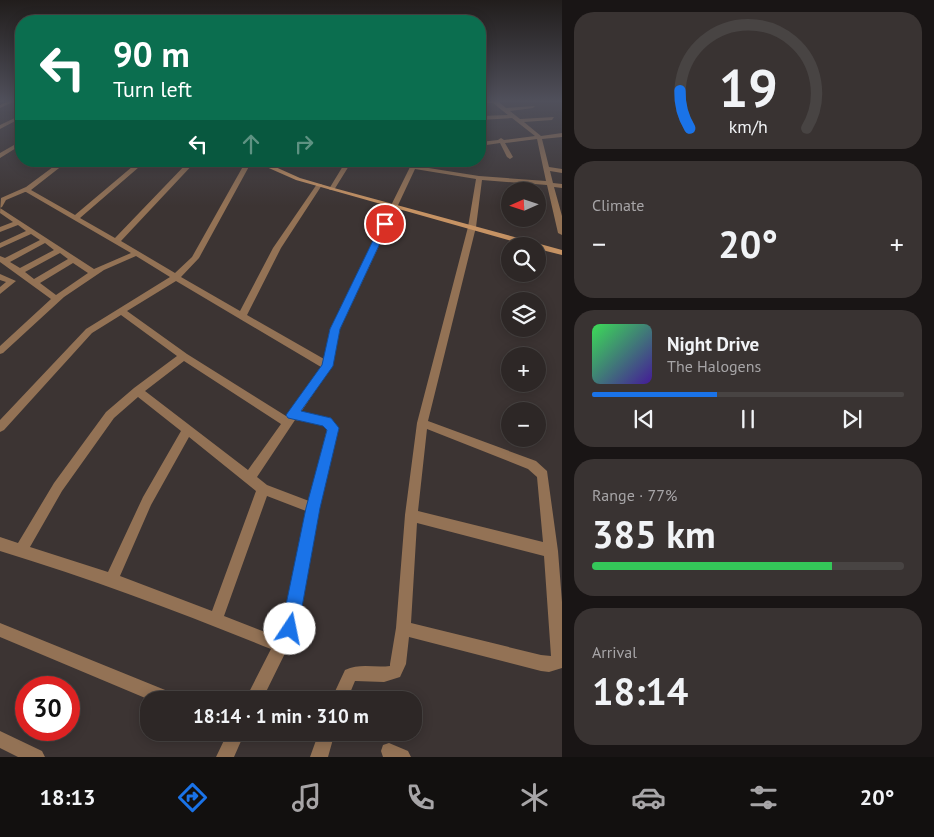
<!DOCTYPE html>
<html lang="en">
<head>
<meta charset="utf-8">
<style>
	body { margin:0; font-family:"PT Sans",sans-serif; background:#393332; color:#f1f3f6; height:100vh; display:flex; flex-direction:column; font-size:19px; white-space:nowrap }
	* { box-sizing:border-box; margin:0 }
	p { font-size:16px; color:#a7a5a7 }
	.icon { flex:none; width:28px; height:28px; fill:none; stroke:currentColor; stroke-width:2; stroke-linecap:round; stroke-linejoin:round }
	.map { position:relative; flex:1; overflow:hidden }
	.side { display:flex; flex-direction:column; gap:12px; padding:12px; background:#191515; width:372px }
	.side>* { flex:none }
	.banner { position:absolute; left:15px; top:15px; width:471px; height:152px; border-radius:20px; box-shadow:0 2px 12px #0003,0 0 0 1px #484443; background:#0b6e4f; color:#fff; overflow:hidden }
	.needle { width:32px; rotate:267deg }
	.controls { position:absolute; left:501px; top:182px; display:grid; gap:10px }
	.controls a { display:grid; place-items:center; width:45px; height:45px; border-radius:50%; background:#2d2726; box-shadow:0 2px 12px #0003,0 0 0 1px #484443; font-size:25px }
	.speed { position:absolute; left:15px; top:676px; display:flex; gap:10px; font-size:25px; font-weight:700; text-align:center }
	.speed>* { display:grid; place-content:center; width:65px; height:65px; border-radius:50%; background:#2d2726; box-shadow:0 2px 12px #0003,0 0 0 1px #484443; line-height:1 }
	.speed .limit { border:8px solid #d22; background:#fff; color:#111 }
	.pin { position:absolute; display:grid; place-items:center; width:42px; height:42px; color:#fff; margin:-21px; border:2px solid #fff; border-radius:50%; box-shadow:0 1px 5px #0007 }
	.me { position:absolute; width:55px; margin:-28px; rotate:11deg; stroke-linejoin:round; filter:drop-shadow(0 0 4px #0008) }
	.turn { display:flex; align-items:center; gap:18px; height:105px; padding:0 15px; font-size:22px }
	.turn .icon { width:65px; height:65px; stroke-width:2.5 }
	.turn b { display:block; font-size:35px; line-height:42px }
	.lanes { display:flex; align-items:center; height:48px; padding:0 15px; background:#0003; justify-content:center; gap:25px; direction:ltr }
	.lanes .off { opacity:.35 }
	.big { font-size:38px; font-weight:700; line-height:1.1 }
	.side .card { flex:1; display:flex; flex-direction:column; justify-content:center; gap:8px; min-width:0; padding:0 18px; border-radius:20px; background:#393332 }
	.side .dial { align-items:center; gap:0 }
	.dial svg { height:130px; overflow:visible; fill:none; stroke:#484443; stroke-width:7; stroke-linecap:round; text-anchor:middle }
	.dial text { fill:#f1f3f6; stroke:none }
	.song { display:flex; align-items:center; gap:15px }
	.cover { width:60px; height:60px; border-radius:8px; background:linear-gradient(135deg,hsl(130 70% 55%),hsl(260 70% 35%)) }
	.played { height:5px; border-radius:2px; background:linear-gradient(90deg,#1a73e8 40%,#484443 40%) }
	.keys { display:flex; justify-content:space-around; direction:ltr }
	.heat { display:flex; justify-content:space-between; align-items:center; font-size:28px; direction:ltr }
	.charge { height:8px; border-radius:4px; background:linear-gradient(90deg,#34c759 77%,#484443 0) }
	.trip { position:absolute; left:140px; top:691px; width:282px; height:50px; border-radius:20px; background:#2d2726; box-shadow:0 2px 12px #0003,0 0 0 1px #484443; font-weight:700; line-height:50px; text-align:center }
	.tab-bar { display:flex; height:80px; justify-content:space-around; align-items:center; background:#12100f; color:#a7a5a7 }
	.tab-bar .icon { width:35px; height:35px }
	.tab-bar .selected { color:#1a73e8 }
	.tab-bar b { font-size:22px; color:#f1f3f6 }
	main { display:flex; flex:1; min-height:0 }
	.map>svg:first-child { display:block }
</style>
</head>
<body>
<main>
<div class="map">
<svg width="562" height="757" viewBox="0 0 562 757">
	<rect width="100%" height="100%" fill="#3c3433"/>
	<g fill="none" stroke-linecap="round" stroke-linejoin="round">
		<!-- minor -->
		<path fill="#937255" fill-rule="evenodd" d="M11,100H17L0,108V105Z
			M518,100L499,102L506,108L535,106L533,108L510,111L520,119L554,117L552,120L524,122L541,136L562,133V137L542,139L549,167L562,169V173L550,171L553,183L562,184V188L554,187L562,216V235L558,233L547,185L482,180L476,227L428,421L536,461L547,471L558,551L562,602V668L549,672L541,671L409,637L406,664L400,677L384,682L355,681L347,700H331L345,670C360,663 374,668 390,666V664L396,628L405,515L417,423L468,227L476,179L415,169L340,329L332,366L301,412L331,418L338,428L319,508L297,629L262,700H245L271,649C182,613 92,579 0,551V537L18,543L54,483L106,412L134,388L177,356L121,315L92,333L4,430L0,432V420L86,329L170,277L136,256L104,270L64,297L3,353L0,354V346L51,299L0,262V256L5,258L40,240L31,234L0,248V243L26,231L18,225L0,232V227L13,222L0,213L1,198L26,187L61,161H68L31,190L75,215L139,161H146L80,218L115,238L189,161H196L121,241L175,273L192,257L246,161H252L199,258L181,277L240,311L273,248L317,184H321L322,185L281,248L247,315L324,359L330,329L410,167L409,161H415L416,166L479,176L546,181L537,139L505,143L513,157L510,159L507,157L500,143L480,146V142L498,140L501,138L504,140L535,136L512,118L480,120V116L508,115L493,103H480V101ZM25,192H26L131,253L94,269L0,208L2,207L6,200ZM45,243L54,250L20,268L10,262ZM60,253L68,259L34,279L25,272ZM73,263L88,273L56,295L40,283ZM176,281L321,367L286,416L187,354L127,311ZM184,361L281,424L248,470L145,391ZM138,397L181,431L143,497L108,572L30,547L62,491L114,418ZM295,420L324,425L327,429L309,501L267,485L257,477ZM427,429L528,469L537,477L543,542L418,511ZM189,437L256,491L212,611L120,576L151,505ZM267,496L306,511L283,627L278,637L224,616ZM417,523L544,556L551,656L541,655L411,623Z
			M21,115V118L0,129V125Z
			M21,141V145L0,158V153Z
			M346,161H352L334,190H330L329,189Z
			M376,161H383L380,163Z
			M0,274L16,281L0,294V287L6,282L0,280Z
			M0,623L175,694L177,700H150L0,637Z
			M0,731L42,751L45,757H18L0,748Z
			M228,732H245L234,757H216Z
			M319,732H335L328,757H310Z
			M389,743L408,751L411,757H383L381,751L383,745Z"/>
		<!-- secondary -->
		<path fill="#c69364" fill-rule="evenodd" d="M253,161H262L300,178L334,188L562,250V255L538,249V246H529L296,180Z"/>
	</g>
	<!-- sky -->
	<linearGradient id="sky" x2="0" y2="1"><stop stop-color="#211d1c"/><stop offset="0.49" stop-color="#50505b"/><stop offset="1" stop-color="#50505b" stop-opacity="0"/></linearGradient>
	<rect width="562" height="206" fill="url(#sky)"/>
	<!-- route -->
	<path fill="#1a73e8" stroke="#114b97" d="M385,221L389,224L340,329L333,366L301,411L331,418L339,428L320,508L298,629L295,635L290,637L284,635L281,629L306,508L327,430L323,426L288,418L286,415L322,365L330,329L381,224Z"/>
</svg>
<div class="controls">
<a><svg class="needle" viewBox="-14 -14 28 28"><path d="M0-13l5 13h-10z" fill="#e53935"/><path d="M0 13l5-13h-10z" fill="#a7a5a7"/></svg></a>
<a><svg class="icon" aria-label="search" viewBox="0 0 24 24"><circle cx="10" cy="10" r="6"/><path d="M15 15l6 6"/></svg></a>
<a><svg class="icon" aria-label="layers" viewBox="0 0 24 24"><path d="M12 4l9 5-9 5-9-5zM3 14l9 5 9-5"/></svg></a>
<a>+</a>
<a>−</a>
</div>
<div class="speed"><div class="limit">30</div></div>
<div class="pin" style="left:385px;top:224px;background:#d93025"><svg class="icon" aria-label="arrive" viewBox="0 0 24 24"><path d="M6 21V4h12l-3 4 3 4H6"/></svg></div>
<svg class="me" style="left:290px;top:629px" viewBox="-20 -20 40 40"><circle r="19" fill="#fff"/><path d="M0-13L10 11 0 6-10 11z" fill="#1a73e8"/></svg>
<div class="trip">18:14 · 1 min · 310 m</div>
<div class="banner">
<div class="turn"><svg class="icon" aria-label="left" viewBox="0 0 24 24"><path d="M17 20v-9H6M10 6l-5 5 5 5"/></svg><div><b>90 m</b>Turn left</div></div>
<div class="lanes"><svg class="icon" aria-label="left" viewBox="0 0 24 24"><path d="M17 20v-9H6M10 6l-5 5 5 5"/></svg><svg class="icon off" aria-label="ahead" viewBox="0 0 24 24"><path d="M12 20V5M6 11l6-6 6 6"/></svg><svg class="icon off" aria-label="right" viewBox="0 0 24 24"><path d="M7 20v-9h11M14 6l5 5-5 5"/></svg></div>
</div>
</div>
<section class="side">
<div class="card dial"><svg viewBox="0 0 100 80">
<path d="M14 69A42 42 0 1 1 86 69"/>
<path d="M14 69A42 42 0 0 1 8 46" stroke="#1a73e8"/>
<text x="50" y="56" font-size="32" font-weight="700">19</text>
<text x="50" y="72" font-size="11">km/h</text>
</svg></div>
<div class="card"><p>Climate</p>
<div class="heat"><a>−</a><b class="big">20°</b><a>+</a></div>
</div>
<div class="card">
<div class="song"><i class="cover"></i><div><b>Night Drive</b><p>The Halogens</p></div></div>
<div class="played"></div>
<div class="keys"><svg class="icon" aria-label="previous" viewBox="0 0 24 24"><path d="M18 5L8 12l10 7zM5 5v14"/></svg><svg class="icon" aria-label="pause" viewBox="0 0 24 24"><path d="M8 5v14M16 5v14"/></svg><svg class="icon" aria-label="next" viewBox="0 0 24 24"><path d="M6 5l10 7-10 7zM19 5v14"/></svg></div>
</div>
<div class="card"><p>Range · 77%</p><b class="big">385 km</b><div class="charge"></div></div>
<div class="card"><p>Arrival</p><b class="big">18:14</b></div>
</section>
</main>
<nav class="tab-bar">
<b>18:13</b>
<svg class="icon selected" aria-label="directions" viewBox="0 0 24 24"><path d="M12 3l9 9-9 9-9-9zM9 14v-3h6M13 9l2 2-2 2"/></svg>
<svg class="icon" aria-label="music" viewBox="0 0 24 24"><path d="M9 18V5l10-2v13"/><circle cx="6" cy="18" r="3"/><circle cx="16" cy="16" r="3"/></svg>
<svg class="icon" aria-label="phone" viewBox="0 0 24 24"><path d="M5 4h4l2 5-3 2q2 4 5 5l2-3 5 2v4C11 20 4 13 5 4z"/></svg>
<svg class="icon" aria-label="climate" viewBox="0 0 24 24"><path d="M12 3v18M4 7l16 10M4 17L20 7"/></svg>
<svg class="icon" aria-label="car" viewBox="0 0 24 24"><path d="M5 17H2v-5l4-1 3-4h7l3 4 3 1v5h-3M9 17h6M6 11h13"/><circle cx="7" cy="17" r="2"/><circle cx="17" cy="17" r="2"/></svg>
<svg class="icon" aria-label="filters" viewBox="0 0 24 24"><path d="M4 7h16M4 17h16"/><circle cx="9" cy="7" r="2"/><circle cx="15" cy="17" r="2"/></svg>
<b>20°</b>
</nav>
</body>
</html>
